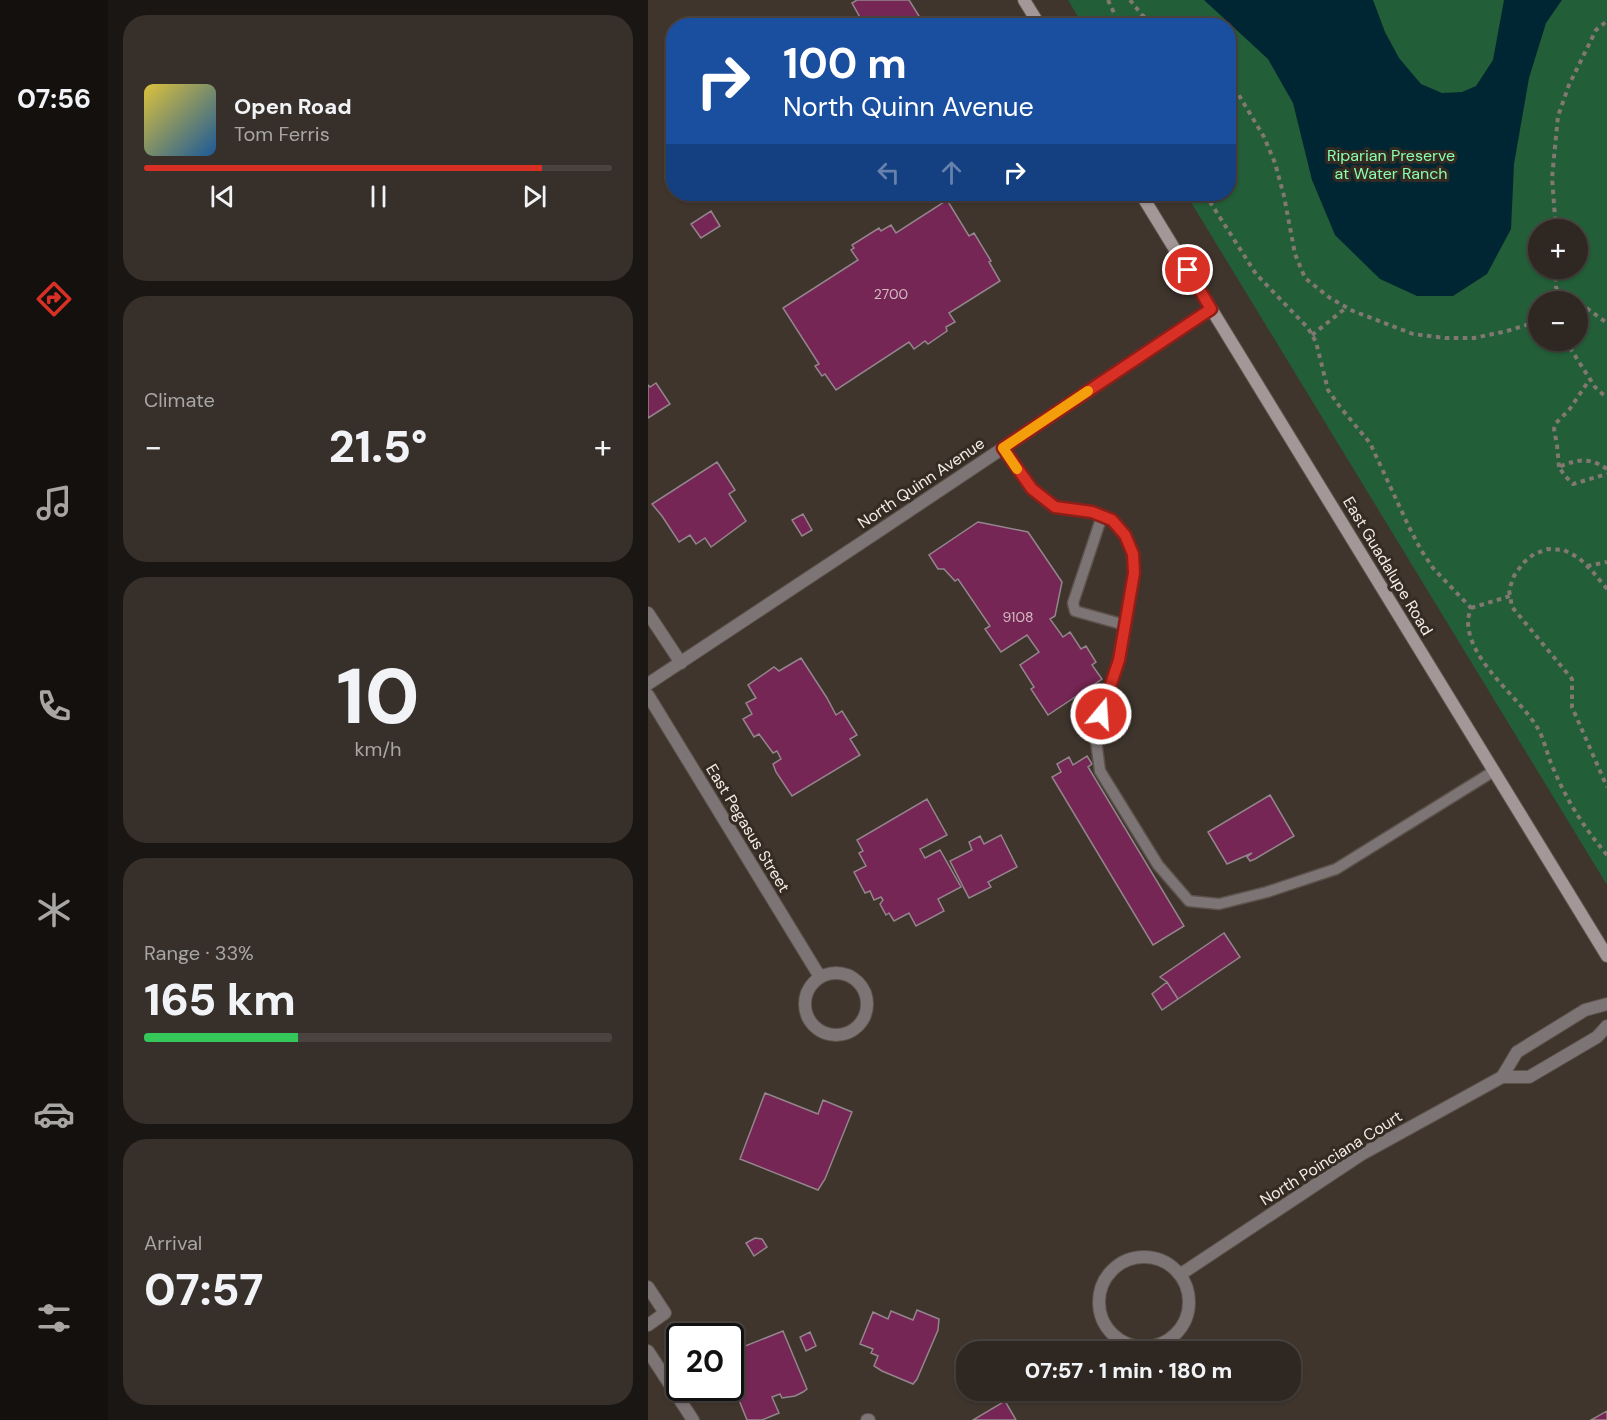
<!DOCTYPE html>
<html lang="en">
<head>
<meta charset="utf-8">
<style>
	body { margin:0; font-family:"DM Sans",sans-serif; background:#37302a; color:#f1f3f6; height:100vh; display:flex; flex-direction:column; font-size:22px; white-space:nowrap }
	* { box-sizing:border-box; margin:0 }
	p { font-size:20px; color:#a7a6a5 }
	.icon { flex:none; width:33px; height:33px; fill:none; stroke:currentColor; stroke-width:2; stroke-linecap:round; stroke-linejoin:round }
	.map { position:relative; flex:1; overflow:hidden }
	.drawer { display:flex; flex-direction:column; gap:15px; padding:15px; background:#1a1613; width:540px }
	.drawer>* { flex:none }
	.hud { position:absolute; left:18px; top:18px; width:570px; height:183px; border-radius:24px; box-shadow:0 2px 4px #0004,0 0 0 2px #4a4440; background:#1a4fa0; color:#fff; overflow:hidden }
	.controls { position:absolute; left:880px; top:219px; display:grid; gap:12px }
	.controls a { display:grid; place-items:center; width:60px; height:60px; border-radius:50%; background:#2f2822; box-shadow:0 2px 4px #0004,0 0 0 2px #4a4440; font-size:30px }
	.speed { position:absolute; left:18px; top:1323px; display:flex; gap:12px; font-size:30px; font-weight:700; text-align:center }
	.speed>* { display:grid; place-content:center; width:78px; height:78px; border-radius:50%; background:#2f2822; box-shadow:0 2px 4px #0004,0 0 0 2px #4a4440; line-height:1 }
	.speed .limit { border:3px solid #111; border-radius:9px; background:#fff; color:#111 }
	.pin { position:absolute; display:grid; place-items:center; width:51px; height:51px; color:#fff; margin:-26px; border:3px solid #fff; border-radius:50%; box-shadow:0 2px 6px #0007 }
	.me { position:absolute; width:66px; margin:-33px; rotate:18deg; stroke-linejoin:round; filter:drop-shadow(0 0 4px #0008) }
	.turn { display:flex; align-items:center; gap:21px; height:126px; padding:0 18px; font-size:27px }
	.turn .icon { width:78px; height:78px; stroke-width:2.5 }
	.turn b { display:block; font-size:42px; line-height:51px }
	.lanes { display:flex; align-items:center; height:57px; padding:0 18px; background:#0003; justify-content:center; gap:30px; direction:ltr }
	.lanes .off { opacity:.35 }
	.big { font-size:45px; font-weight:800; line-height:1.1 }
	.drawer .card { flex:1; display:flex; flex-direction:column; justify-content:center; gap:9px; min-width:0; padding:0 21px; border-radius:24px; background:#37302a }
	.drawer .dial { align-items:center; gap:0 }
	.dial b { font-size:78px; line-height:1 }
	.song { display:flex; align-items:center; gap:18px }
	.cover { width:72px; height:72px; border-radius:9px; background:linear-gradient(135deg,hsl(50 70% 55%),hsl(210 70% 35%)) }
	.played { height:6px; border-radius:3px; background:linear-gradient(90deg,#d93025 85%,#4a4440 85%) }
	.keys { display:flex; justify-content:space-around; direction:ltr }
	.heat { display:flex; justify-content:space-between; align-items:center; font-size:33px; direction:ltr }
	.charge { height:9px; border-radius:4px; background:linear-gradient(90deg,#34c759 33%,#4a4440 0) }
	.trip { position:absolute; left:308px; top:1341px; width:345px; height:60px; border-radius:24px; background:#2f2822; box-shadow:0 2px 4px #0004,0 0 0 2px #4a4440; font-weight:800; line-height:60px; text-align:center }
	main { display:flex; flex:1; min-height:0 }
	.dock { display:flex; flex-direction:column; width:108px; justify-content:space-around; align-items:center; background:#13100e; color:#a7a6a5 }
	.dock .icon { width:42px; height:42px }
	.dock .current { color:#d93025 }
	.dock b { font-size:27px; color:#f1f3f6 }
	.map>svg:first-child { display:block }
</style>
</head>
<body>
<main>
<nav class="dock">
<b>07:56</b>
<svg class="icon current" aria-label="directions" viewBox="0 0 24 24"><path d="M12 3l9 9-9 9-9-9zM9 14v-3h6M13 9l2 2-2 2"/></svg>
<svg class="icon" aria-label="music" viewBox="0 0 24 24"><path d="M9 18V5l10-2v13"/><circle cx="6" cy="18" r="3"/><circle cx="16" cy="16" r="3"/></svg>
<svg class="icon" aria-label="phone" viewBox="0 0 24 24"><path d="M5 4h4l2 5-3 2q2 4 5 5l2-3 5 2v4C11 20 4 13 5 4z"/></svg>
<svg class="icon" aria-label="climate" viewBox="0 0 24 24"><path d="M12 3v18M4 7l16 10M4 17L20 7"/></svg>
<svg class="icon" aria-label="car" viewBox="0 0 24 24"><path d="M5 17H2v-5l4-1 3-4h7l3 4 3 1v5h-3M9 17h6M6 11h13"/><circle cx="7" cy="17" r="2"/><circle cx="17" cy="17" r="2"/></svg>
<svg class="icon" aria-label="filters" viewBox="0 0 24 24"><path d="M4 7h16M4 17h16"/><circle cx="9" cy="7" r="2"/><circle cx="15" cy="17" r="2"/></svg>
</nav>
<section class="drawer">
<div class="card">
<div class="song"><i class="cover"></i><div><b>Open Road</b><p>Tom Ferris</p></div></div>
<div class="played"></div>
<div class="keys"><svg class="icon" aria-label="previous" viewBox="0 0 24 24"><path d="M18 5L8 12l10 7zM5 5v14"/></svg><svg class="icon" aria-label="pause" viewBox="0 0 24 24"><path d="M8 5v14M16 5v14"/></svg><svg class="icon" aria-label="next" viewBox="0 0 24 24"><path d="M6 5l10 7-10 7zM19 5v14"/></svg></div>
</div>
<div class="card"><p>Climate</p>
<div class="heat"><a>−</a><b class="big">21.5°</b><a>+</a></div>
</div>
<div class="card dial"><b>10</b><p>km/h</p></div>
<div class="card"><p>Range · 33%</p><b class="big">165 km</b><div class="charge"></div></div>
<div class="card"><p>Arrival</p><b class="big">07:57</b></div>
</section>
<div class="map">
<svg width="959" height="1420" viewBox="0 0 959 1420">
	<rect width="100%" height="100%" fill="#3f352d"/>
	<!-- green -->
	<path fill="#225e37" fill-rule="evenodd" d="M420,0H959V885L538,194H580V26L435,25ZM891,230H930V268H891ZM891,302H930V340H891Z"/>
	<!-- water -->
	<path fill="#002634" d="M556,0H725L737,32L751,58L773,84L794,93L814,92L828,86L845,60L856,0H914L898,23L881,78L866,164L863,229L839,274L805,296H769L732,279L687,235L664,180L645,103L620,59Z"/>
	<!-- building -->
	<path fill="#762655" stroke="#93858c" stroke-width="1.5" d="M209,0H261L271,16L266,19L270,26H217L204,3Z
		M299,200L321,236L326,233L343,261L341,262L352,281L301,313L307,322L298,327L299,331L280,344L277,341L266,349L261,342L188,390L177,374L174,376L167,366L171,364L135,308L210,260L203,250L206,248L204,245L231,228L233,231L243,225L248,233Z
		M63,211L72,226L53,238L43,224Z
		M8,383L22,404L0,418V385L2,387Z
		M69,462L87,490L81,494L98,521L63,547L57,538L48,544L42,535L31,542L14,516L4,504Z
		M155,514L164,530L154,536L144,520Z
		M330,522L380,532L414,582L407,616L402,619L415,637L422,632L433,649L438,646L448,662L444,665L454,679L400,715L383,689L386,687L372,665L391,652L379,635L353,652L337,629L342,626L310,579L307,581L296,569H290L281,555Z
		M153,658L179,698L188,715L194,711L209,735L202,739L212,755L144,796L128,772L125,764L133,759L129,751L125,753L111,734L106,737L95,719L104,714L98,703L108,698L100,685L126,667L131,671Z
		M439,756L444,764L440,767L536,926L505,945L404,777L413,772L409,764L421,757L425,765Z
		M622,795L646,836L607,859L602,861L599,857L604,853L579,864L560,832Z
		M279,799L299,835L272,849L277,858L292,850L313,887L290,899L296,911L268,926L261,913L246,921L241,913L238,915L232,904L235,900L233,897L226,900L222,891L217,893L206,872L218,866L211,853L215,851L209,840Z
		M353,835L369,867L340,882L343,887L321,898L302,861L324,850L321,842L332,836L336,844Z
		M576,933L592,957L530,999L519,982L512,977Z
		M519,982L530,999L514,1010L504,994Z
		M117,1093L170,1114L175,1100L204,1112L177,1179L170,1190L92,1159Z
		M107,1238L114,1239L119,1247L106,1256L98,1243Z
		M269,1310L291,1319L290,1330L269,1379L265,1384L234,1371L226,1366L230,1356L223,1353L225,1349L212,1344L225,1312L240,1319L243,1311L265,1320Z
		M135,1331L159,1389L155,1392L147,1396L134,1398L132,1394L124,1397L131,1413L114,1420H99L91,1400L95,1398L83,1369L82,1352Z
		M162,1332L168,1346L158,1351L152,1337Z
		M357,1401L368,1420H325Z
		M959,1411V1420H943Z"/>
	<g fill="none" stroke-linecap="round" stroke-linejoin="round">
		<defs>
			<path id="lane" d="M355,449L384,489L407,507L444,512L464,520L478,535L485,554L486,574L471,660L447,733L452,771L510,865L541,901L571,904L619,892L688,869L846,771
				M454,516L425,603L427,611L477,625"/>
			<path id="street" d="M0,613L33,663
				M0,684L225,535L563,309
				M0,695L172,977
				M157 1004a31 31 0 1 1 62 0a31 31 0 1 1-62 0Z
				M854,1077L869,1052L937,1010L959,1004
				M451 1302a45 45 0 1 1 90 0a45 45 0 1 1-90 0Z
				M533,1274L714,1154L854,1077H881L949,1037L959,1026
				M0,1287L17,1313L0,1325
				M0,1351L45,1420
				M219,1420H221"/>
			<path id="secondary" d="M376,0L392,26
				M493,194L959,956"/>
		</defs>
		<!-- lane casing -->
		<use href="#lane" stroke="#5c524b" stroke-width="13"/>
		<!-- street casing -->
		<use href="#street" stroke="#5c524b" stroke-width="14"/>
		<!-- secondary casing -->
		<use href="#secondary" stroke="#5c524b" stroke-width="14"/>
		<!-- path -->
		<path stroke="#807871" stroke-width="4" stroke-dasharray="4.5 4.5" stroke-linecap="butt" d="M460,0L467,15L470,26
			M482,0L494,15L509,26
			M580,81L586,87L616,137L627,163L636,196L647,254L657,278L682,298L705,311L765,334L797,338H826L859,331L891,321
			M557,194L608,274L660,328L668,342L680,390L692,407L722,443L761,527L773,550L785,568L823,608C822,612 820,617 820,621C820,661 870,696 889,727C897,740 899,756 906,770C919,801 937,829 959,855
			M908,230L904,178L910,116L921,85L948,30L959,21
			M907,268L908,287L914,302
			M930,307H937L959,323
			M664,335L699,307
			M917,340L947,387L959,398
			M911,467L909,445L906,429L908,423L921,410L942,379
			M959,469C941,457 930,459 911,467L917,476L925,484L959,474
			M939,566L959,562
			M959,589L945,572L931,558L916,550L900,549L886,554L875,563L866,576L861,590L864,607L924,679V707L959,787
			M823,608L862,596"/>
		<!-- lane -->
		<use href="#lane" stroke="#7d7575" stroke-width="10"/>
		<!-- street -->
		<use href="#street" stroke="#7d7575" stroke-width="12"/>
		<!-- secondary -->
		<use href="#secondary" stroke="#a39897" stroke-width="12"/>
	</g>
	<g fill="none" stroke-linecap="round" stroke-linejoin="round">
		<defs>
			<path id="route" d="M453,714L471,660L486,573L485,554L477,535L464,520L444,512L407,507L384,489L355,448L563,309L540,270"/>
		</defs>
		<!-- route casing -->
		<use href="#route" stroke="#8d1f18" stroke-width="15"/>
		<!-- route -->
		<use href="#route" stroke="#d93025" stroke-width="10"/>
		<!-- slow -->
		<path stroke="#f59e0b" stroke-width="10" d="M369,469L355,448L440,391"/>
	</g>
	<g text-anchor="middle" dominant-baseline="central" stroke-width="6" stroke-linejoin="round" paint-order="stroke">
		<!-- number labels -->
		<g font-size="14" fill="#d3bac2">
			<text x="243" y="294">2700</text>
			<text x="370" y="617">9108</text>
		</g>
		<!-- park labels -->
		<g font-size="16" fill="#8afeae" stroke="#352b23">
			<text x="743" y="155">Riparian Preserve<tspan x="743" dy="18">at Water Ranch</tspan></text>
		</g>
		<!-- street labels -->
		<g font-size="16" fill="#f2ece6" stroke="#352b23">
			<text transform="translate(273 483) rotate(-34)">North Quinn Avenue</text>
			<text transform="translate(740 566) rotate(59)">East Guadalupe Road</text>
			<text transform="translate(100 828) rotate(59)">East Pegasus Street</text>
			<text transform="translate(683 1158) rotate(-32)">North Poinciana Court</text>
		</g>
	</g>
</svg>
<div class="controls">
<a>+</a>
<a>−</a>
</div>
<div class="speed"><div class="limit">20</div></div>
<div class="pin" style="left:540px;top:270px;background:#d93025"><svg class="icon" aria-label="arrive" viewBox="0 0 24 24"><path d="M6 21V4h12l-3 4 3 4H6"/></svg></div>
<svg class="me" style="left:453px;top:714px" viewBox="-20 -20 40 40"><circle r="17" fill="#d93025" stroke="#fff" stroke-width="3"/><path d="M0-11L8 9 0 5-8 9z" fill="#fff"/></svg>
<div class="trip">07:57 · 1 min · 180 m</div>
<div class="hud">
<div class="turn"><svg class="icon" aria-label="right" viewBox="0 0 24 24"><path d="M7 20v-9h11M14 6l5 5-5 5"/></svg><div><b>100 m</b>North Quinn Avenue</div></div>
<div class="lanes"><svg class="icon off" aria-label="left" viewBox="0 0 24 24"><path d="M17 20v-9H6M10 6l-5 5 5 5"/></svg><svg class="icon off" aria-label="ahead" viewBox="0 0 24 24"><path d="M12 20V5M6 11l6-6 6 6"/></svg><svg class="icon" aria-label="right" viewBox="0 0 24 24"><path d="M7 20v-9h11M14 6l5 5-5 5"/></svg></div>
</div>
</div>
</main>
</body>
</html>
